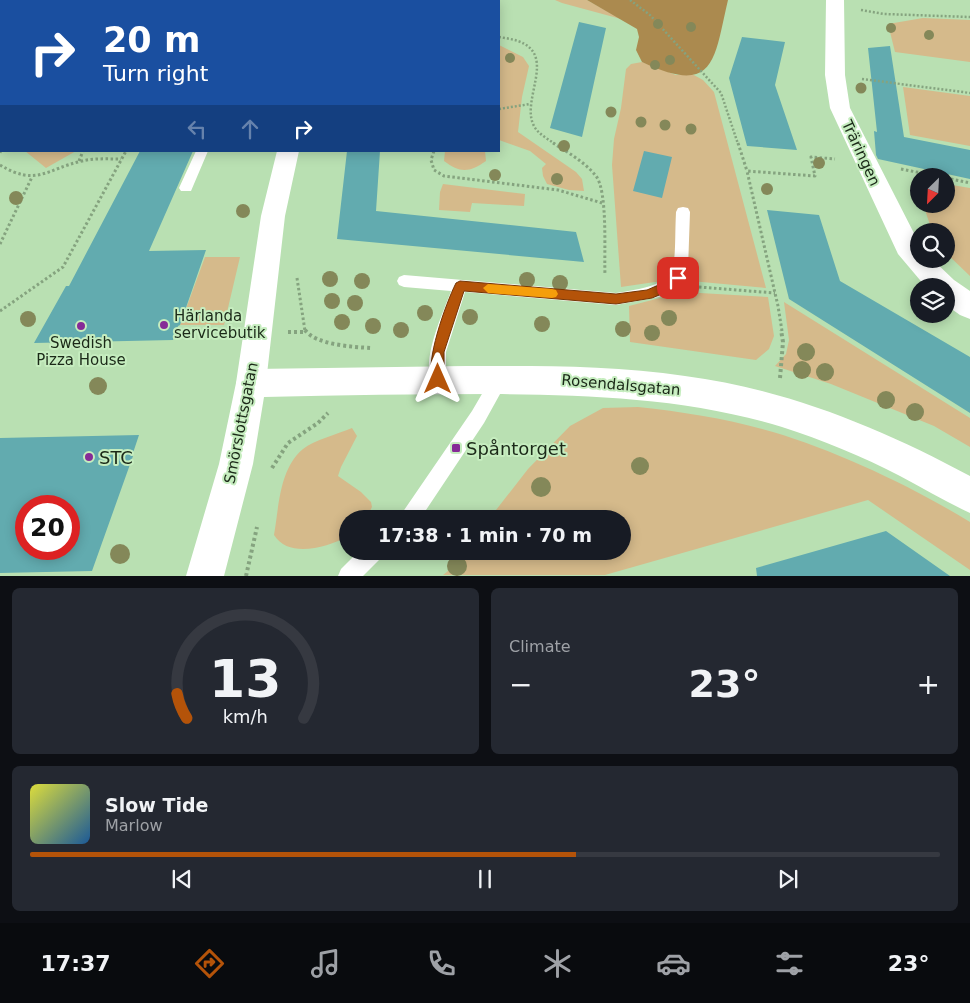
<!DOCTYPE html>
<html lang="en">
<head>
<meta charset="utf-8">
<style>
	body { margin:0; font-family:"DejaVu Sans",sans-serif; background:#242831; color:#f1f3f6; height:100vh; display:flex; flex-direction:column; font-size:19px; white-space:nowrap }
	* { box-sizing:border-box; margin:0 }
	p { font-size:16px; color:#9ea1a6 }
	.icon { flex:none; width:28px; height:28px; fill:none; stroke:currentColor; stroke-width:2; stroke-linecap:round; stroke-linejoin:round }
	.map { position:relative; height:576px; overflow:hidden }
	.drawer { display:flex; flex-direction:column; gap:12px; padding:12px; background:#0d0f14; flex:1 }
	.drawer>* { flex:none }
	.top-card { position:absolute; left:0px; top:0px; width:500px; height:152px; box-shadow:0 2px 12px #0003; background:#1a4fa0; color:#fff; overflow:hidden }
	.needle { width:32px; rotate:204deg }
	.fabs { position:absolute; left:910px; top:168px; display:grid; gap:10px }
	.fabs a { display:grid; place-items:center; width:45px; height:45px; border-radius:50%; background:#171b24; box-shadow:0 2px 12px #0003; font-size:25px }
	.speed { position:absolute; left:15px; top:495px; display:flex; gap:10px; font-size:25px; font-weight:700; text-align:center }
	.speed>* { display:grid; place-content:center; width:65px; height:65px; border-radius:50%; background:#171b24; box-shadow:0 2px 12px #0003; line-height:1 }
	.speed .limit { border:8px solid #d22; background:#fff; color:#111 }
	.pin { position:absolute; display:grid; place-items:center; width:42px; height:42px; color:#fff; margin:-21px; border-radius:10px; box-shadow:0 2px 8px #0006 }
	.me { position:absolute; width:55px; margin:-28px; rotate:0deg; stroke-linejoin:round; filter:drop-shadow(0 0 4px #0008) }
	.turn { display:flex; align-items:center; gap:18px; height:105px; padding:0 20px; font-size:22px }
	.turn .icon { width:65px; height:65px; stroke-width:2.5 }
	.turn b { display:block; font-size:35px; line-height:42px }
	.lanes { display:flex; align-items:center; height:48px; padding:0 20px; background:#0003; justify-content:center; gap:25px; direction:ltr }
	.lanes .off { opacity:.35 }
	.big { font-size:38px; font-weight:600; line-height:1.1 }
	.drawer .tile { flex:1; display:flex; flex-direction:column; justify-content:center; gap:8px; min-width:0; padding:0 18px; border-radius:8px; background:#242831 }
	.drawer .dial { align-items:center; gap:0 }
	.dial svg { height:130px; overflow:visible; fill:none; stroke:#363941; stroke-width:7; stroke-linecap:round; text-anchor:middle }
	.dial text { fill:#f1f3f6; stroke:none }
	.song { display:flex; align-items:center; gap:15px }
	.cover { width:60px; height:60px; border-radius:8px; background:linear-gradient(135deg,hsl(60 70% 55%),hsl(210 70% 35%)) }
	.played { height:5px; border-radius:2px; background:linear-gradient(90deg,#b45309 60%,#363941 60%) }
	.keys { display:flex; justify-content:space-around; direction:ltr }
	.heat { display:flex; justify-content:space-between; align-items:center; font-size:28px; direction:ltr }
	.drawer .tiles { flex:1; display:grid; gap:12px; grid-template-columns:1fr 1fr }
	.tile:last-child { grid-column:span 2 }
	.trip { position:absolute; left:339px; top:510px; width:292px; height:50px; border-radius:25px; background:#171b24; box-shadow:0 2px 12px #0003; font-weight:600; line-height:50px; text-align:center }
	.menu { display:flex; height:80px; justify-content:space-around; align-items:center; background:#090b0e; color:#9ea1a6 }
	.menu .icon { width:35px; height:35px }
	.menu .current { color:#b45309 }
	.menu b { font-size:22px; color:#f1f3f6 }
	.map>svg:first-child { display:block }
</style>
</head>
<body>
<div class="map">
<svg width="970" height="576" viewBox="0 0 970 576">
	<rect width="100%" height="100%" fill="#b9e0b2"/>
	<!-- green -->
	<path fill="#d5ba8b" d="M555,0H587L621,19L562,3Z
		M923,18L970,20V62L895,52L888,24Z
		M499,45L523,57L529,66L522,97L518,132L576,172L582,179L584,191L569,190L547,184L543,176L542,168L546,164L530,151L499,140Z
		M642,62L676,75L692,74L703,80L714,92L766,288L691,281L655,282L621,287L612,165L614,139L621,108L626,69L631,64Z
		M903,87L970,96V146L910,135Z
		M25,151H76L46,168Z
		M445,151H485L486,161C469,173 460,173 444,161Z
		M443,184L525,194L524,206L472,203L470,212L439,210L440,192Z
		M946,184L970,188V276L946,253V231H932L923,204H946Z
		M205,257H240L224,325H180Z
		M683,292L768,297L774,336L769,349L756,360L630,342L629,306Z
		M784,302L970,418V447L934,426L831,384L775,366L786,354L789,340Z
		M638,407C684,412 729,419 773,432C837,451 913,487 970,522V570L868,500L605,575H443L453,567L465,551H622V519H489L528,469L570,426L603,408Z
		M352,428L357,436L341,467L338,476L361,492L371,502L372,507L366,519H348L347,537C327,547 289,559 274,535C279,507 279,469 303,449C314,440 338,434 352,428Z"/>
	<!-- forest -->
	<path fill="#ab8a4f" d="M587,0H728C714,59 716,97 642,62L636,50L639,37L637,29Z"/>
	<!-- building -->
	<path fill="#62abaf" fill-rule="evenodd" d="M579,22L606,28L582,137L550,128Z
		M742,37L785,42L775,85L797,150L747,146L729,78Z
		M890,46L904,137L970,150V179L878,159L876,155L874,131L877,132L868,48Z
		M140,151H193L149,251L206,250L180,325L178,326L173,340L34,343L66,286H69Z
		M347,151H380L376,211L576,232L584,262L337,239Z
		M644,151L672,157L662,198L633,191Z
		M767,210L819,215L840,281L970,357V413L789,299Z
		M139,435L132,456H133L92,571L0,573V438ZM26,506H69V549H26Z
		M886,531L950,576H757L756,568Z"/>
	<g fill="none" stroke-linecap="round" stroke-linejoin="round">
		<!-- path-far2 -->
		<path stroke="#85a37f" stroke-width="2.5" stroke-dasharray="2 2" stroke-linecap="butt" d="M122,0L141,1
			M630,0L650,15L721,93L738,144
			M55,1L57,0
			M861,10L884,14L970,17
			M499,37C505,38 512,39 518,41C558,55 520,100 534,126C538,134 548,139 555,144
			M0,52L1,50
			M862,79L970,93
			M0,82L1,80
			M499,109L530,104"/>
		<!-- path-far1 -->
		<path stroke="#85a37f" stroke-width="3" stroke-dasharray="2.5 2.5" stroke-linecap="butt" d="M553,143C567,152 585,162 596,176C608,192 604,253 605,275
			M738,143L747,171
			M434,151L431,160L434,170L444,176L558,190L602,203
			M0,153L1,149
			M79,161L83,151
			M0,165C37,187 46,169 82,161C94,158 108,159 121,159
			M901,169L937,176
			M946,178L970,183
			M0,244L32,177
			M297,278L305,331
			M699,287L775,293
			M0,311L63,267L126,151
			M782,331L778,306L747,171L815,176L811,157L835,159"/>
		<!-- path -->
		<path stroke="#85a37f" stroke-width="4" stroke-dasharray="3 3" stroke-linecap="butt" d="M305,330C316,345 353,347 371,348
			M288,332H305
			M780,378L783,342L781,330
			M272,468L288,443L318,423L328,413
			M246,576L257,527"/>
		<!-- lane -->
		<path fill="#fff" fill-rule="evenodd" d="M372,0H382V1H373Z
			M196,151H208L191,191H181L179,188Z
			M683,207L688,208L690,212L688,269L682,282L676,288L659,297L616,305L465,292L446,352V379L444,384L438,387L432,384C421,359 442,316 451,291L404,287L399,285L397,281L399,277L404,275L616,293C684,283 673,274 676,212L678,208Z
			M499,372L505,375L507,380L505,385L484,423L420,519H398L472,411L493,375Z
			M359,551H384L381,558L363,576H338L341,569Z"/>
		<!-- street -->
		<path fill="#fff" fill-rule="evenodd" d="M826,0H844L845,75L850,108L919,243V259H932L954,280L970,291V319L960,315L946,305V286H925L898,254L830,108L825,75Z
			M277,151H299L285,216L266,383L262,393L251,397L240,393L236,383L261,216Z"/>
		<!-- secondary -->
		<path fill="#fff" fill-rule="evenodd" d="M466,366C539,366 612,365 685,376C786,389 881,428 970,476V513C946,502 923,488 900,476C862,456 822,440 782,427C688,398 591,395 494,394C417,394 341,395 264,397L253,464L224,576H186L219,464L236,383L240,373L251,369Z"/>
	</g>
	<!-- trees -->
	<g fill="#848859">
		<circle cx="658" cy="24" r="5"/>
		<circle cx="691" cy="27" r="5"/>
		<circle cx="891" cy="28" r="5"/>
		<circle cx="929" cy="35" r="5"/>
		<circle cx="510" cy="58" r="5"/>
		<circle cx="670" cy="60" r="5"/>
		<circle cx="655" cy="65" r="5"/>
		<circle cx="861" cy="88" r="5.5"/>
		<circle cx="611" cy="112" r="5.5"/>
		<circle cx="641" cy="122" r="5.5"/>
		<circle cx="665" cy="125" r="5.5"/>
		<circle cx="691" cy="129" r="5.5"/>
		<circle cx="564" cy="146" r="6"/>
		<circle cx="819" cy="163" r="6"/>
		<circle cx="495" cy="175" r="6"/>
		<circle cx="557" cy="179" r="6"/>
		<circle cx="767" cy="189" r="6"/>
		<circle cx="16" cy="198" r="7"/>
		<circle cx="243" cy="211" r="7"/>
		<circle cx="691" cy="276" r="8"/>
		<circle cx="330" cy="279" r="8"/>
		<circle cx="527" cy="280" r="8"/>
		<circle cx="362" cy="281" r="8"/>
		<circle cx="560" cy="283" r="8"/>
		<circle cx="332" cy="301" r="8"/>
		<circle cx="355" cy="303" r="8"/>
		<circle cx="425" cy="313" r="8"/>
		<circle cx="470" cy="317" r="8"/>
		<circle cx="669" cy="318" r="8"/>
		<circle cx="28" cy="319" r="8"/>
		<circle cx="342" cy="322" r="8"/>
		<circle cx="542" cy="324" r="8"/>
		<circle cx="373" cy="326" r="8"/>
		<circle cx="623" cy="329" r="8"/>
		<circle cx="401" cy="330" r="8"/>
		<circle cx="652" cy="333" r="8"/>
		<circle cx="806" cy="352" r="9"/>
		<circle cx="802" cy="370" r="9"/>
		<circle cx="825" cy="372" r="9"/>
		<circle cx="98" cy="386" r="9"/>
		<circle cx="886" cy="400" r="9"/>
		<circle cx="915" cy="412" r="9"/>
		<circle cx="640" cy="466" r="9"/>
		<circle cx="541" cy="487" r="10"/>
		<circle cx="120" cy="554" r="10"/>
		<circle cx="457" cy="566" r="10"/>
	</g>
	<!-- route -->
	<path fill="#b45309" stroke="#753606" d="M678,273L683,278L676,288L652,298L616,304L464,291L444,352V379L442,383L438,385L433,383C424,363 446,303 456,283L460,281L616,294L647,290L668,281L674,275Z"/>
	<!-- slow -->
	<path fill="#f59e0b" d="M488,284L552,289L556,290L558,294L556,297L552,298L488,293L483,288Z"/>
	<!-- markers -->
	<g fill="#862b97" stroke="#c6edbf" stroke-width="2">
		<circle cx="164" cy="325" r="5"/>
		<circle cx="81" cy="326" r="5"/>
		<rect x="451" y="443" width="10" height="10" rx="2.5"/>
		<circle cx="89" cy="457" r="5"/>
	</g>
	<g text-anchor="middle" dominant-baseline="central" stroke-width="4" stroke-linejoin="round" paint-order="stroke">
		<!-- street labels -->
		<g font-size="15" fill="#1b2918" stroke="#c6edbf">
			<text transform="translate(861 153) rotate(65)">Träringen</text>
			<text transform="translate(621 385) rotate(5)">Rosendalsgatan</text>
			<text transform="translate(241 423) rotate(-79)">Smörslottsgatan</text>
		</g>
		<!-- poi labels -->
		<g font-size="15" fill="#1b2918" stroke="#c6edbf" text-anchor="start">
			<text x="174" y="316">Härlanda<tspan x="174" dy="17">servicebutik</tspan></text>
			<text x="81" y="343" text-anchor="middle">Swedish<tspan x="81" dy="17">Pizza House</tspan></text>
		</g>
		<!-- near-poi labels -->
		<g font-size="18" fill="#1b2918" stroke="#c6edbf" text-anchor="start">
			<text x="466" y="448">Spåntorget</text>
			<text x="99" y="457">STC</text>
		</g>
	</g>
</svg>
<div class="fabs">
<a><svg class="needle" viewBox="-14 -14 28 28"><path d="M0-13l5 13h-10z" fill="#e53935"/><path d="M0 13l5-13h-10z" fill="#9ea1a6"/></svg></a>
<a><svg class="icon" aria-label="search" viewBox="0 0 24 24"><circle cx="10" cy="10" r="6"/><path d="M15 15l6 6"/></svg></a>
<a><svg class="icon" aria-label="layers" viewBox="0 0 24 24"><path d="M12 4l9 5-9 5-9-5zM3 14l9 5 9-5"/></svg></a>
</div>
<div class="speed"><div class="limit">20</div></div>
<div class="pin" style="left:678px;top:278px;background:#d93025"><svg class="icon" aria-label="arrive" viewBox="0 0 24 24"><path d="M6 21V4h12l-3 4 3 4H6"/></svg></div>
<svg class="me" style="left:438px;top:379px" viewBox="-20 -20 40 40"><path d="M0-17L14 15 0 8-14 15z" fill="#b45309" stroke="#fff" stroke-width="4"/></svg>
<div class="trip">17:38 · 1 min · 70 m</div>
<div class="top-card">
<div class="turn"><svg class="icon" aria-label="right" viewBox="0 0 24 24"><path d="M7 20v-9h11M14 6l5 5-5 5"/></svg><div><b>20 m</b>Turn right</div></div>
<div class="lanes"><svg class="icon off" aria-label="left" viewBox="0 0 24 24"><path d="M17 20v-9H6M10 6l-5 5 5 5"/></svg><svg class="icon off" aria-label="ahead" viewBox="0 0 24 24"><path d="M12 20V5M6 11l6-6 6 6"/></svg><svg class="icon" aria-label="right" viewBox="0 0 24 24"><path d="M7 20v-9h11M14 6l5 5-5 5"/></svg></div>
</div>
</div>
<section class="drawer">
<div class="tiles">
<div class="tile dial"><svg viewBox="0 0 100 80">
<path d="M14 69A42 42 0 1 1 86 69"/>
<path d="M14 69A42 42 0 0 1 8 54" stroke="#b45309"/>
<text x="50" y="56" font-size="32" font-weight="700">13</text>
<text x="50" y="72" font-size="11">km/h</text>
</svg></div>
<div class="tile"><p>Climate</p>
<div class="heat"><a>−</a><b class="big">23°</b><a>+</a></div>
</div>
<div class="tile">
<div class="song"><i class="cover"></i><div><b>Slow Tide</b><p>Marlow</p></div></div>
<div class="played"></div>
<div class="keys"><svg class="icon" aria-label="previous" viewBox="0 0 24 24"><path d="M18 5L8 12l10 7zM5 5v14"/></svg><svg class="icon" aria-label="pause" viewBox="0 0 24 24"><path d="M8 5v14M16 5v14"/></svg><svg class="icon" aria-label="next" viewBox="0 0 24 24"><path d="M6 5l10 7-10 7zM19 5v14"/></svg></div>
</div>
</div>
</section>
<nav class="menu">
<b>17:37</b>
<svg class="icon current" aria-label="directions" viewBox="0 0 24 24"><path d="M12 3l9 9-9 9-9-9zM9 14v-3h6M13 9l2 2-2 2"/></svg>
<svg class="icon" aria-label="music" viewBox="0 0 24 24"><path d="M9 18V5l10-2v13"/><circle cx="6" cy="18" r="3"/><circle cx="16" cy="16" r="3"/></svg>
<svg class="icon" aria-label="phone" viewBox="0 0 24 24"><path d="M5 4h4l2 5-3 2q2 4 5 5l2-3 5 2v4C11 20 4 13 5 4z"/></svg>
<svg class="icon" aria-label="climate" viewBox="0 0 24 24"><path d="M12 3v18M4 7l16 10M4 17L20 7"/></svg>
<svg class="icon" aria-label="car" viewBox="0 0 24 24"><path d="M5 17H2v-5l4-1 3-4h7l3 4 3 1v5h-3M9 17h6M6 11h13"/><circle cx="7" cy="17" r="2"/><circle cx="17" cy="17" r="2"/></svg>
<svg class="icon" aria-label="filters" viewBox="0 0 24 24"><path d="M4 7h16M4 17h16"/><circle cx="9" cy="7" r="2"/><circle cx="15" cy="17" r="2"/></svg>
<b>23°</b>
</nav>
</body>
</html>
